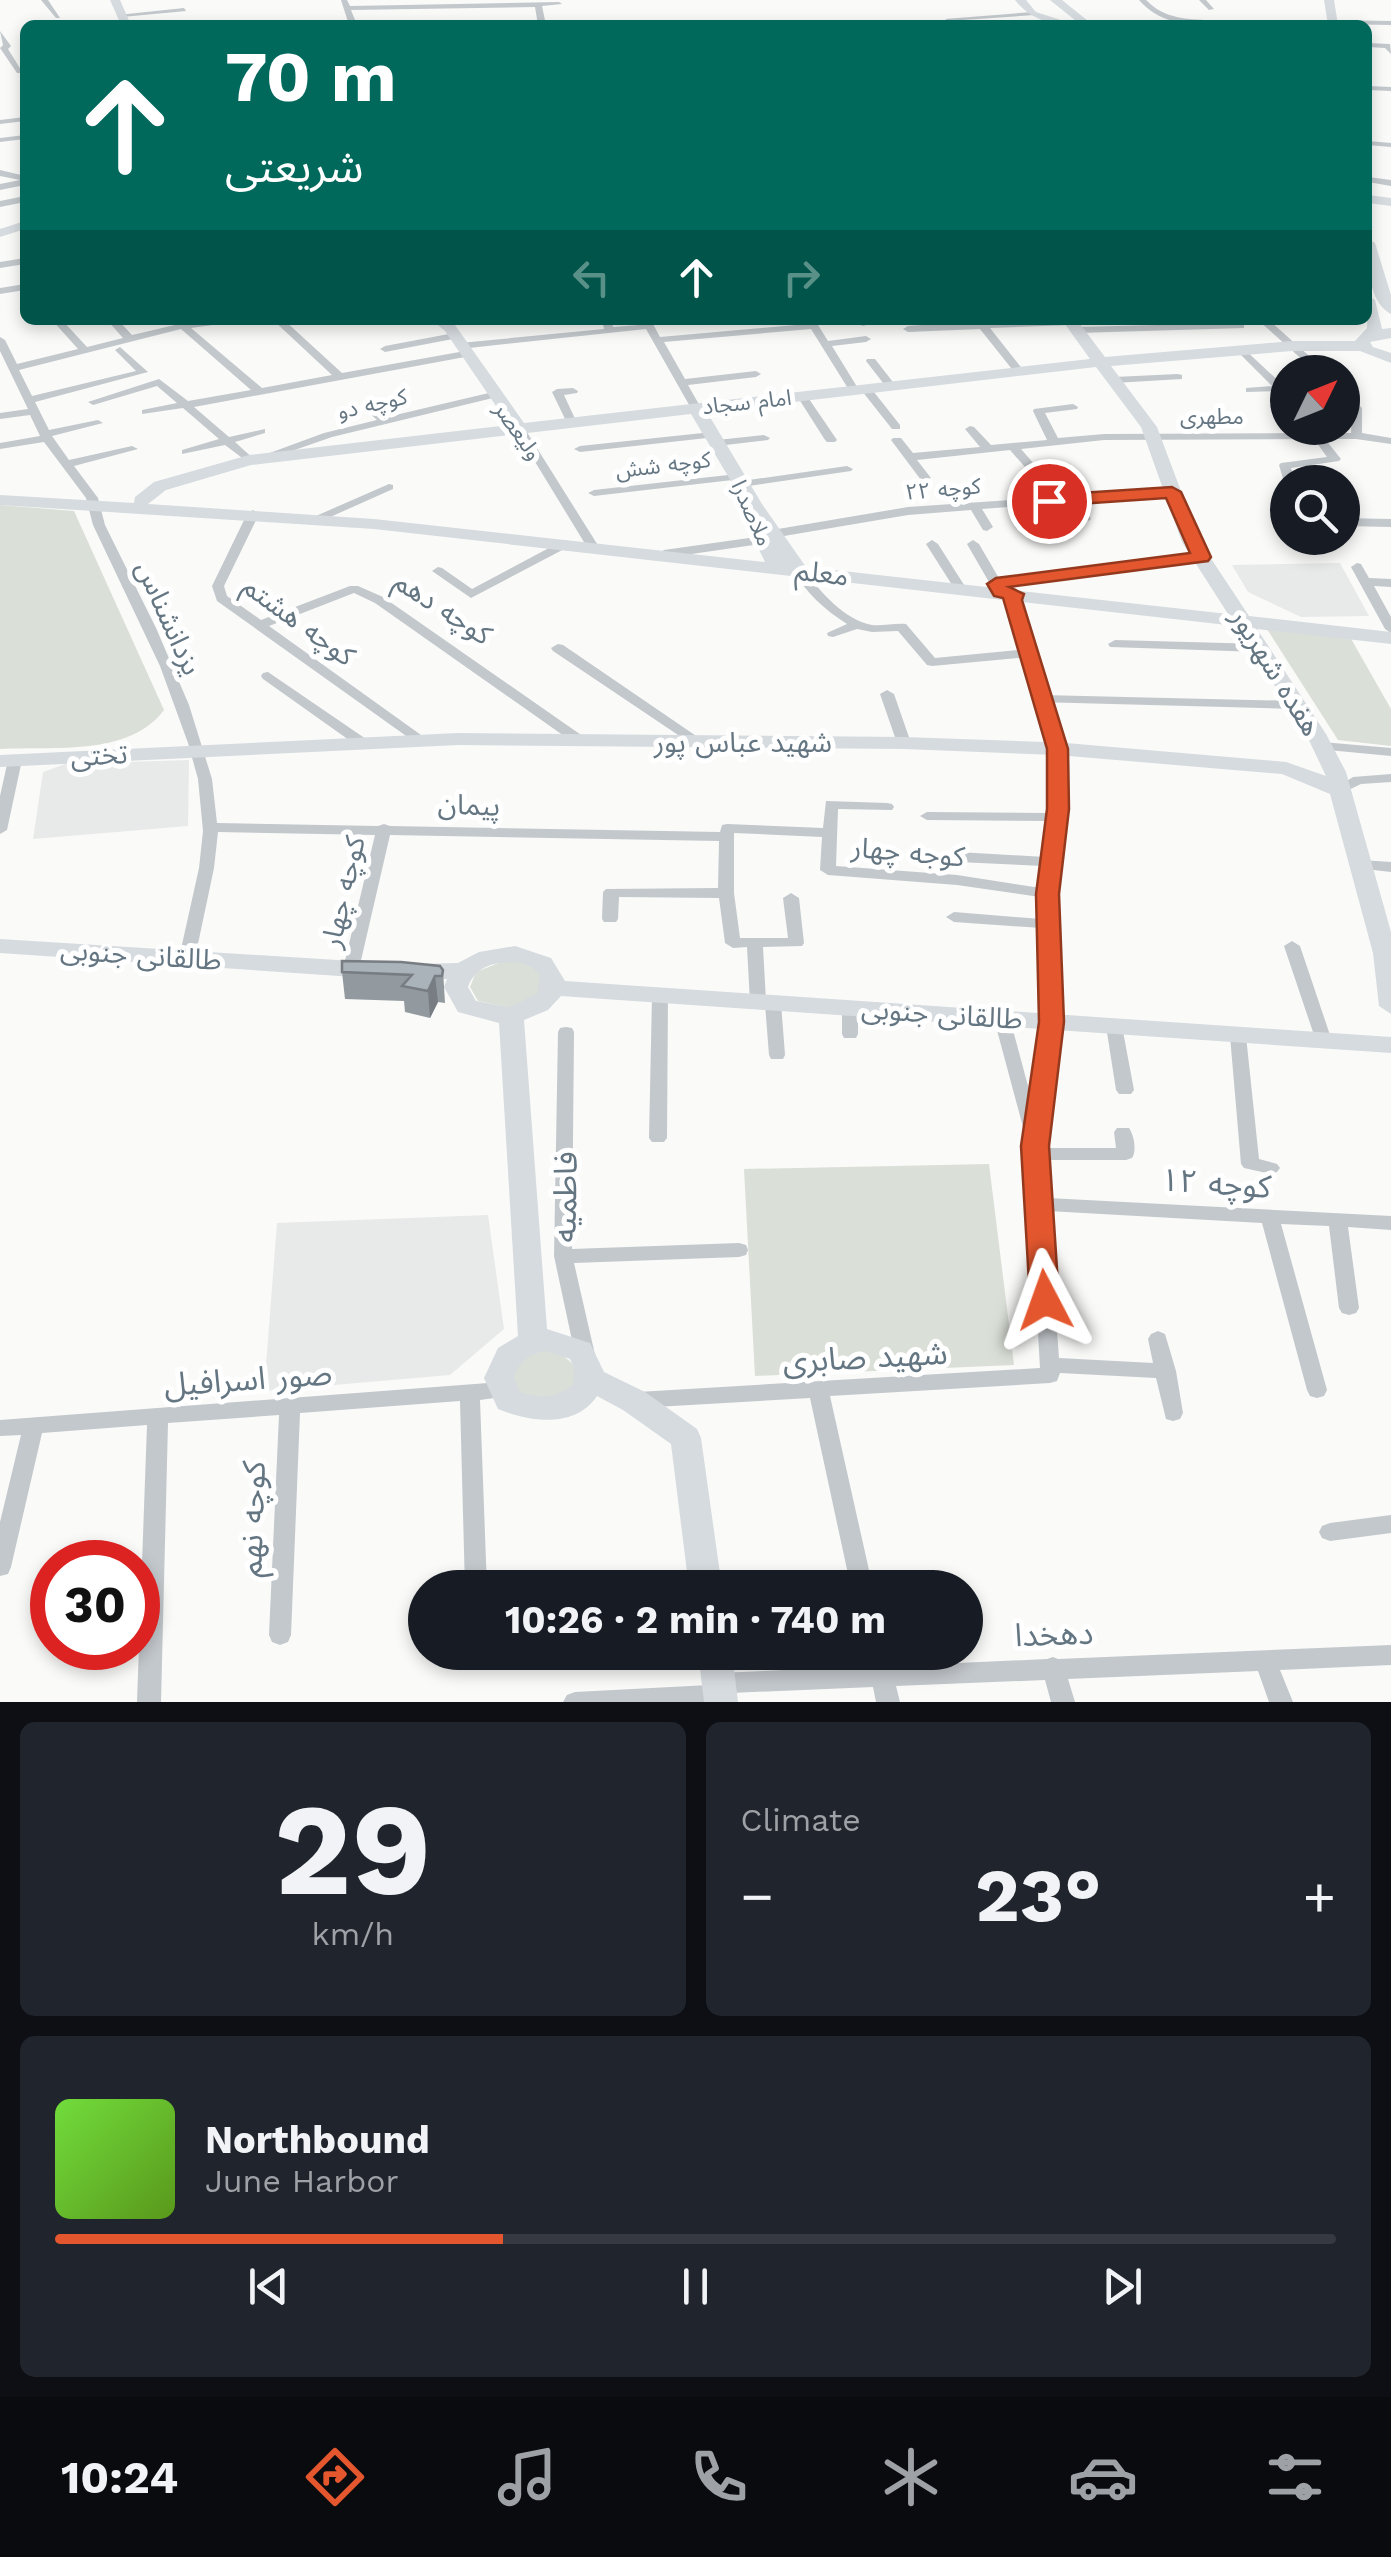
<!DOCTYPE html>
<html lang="en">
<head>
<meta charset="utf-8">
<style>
	body { margin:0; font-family:"Work Sans","Noto Sans Arabic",sans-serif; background:#20242c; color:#f1f3f6; height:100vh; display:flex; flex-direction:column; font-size:38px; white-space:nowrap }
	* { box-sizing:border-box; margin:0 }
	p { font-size:32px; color:#9ea1a6 }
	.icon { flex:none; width:55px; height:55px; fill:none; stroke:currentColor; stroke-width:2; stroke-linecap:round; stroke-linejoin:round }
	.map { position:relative; height:1702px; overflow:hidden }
	.details { display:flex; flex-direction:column; gap:20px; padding:20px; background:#0d0f14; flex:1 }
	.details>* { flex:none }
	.banner { position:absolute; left:20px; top:20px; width:1352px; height:305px; border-radius:15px; box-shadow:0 5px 15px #0003; background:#00695c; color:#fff; overflow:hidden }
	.needle { width:65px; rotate:47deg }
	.buttons { position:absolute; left:1270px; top:355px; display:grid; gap:20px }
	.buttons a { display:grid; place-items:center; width:90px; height:90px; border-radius:50%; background:#171b24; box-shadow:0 5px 15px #0003; font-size:50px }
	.speed { position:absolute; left:30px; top:1540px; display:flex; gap:20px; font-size:50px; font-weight:700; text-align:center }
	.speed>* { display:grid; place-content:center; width:130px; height:130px; border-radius:50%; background:#171b24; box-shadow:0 5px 15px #0003; line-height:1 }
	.speed .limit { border:15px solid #d22; background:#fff; color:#111 }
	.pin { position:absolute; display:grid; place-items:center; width:85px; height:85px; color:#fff; margin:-42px; border:5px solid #fff; border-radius:50%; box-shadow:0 2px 10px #0007 }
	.me { position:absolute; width:110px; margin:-55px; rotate:356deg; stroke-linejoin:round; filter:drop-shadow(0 0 8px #0008) }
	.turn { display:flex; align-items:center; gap:35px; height:210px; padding:0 40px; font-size:45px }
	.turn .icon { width:130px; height:130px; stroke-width:2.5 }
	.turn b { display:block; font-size:70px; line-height:85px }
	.lanes { display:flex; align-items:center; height:95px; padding:0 40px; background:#0003; justify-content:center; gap:50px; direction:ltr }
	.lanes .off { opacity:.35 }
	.big { font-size:75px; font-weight:700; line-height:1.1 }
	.details .widget { flex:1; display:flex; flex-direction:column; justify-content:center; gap:15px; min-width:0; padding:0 35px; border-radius:15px; background:#20242c }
	.details .dial { align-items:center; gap:0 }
	.dial b { font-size:130px; line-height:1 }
	.song { display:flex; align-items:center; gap:30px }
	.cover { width:120px; height:120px; border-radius:15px; background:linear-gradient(135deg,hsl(100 70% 55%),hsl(90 70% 35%)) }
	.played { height:10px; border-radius:5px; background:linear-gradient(90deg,#e4572e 35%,#363941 35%) }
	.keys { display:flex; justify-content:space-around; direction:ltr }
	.heat { display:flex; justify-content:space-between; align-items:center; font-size:55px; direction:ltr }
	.details .tiles { flex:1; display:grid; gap:20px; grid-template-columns:1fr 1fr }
	.widget:last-child { grid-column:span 2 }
	.trip { position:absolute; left:408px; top:1570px; width:575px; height:100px; border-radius:50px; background:#171b24; box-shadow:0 5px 15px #0003; font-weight:700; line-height:100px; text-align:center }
	.tab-bar { display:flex; height:160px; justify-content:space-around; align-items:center; background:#090b0e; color:#9ea1a6 }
	.tab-bar .icon { width:70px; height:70px }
	.tab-bar .on { color:#e4572e }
	.tab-bar b { font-size:45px; color:#f1f3f6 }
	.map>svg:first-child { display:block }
</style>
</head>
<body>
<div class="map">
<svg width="1391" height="1702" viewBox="0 0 1391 1702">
	<rect width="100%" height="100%" fill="#fafaf8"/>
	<!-- built -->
	<path fill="#e8e9e9" d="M1340,563L1369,616L1301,617L1248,592L1232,565Z
		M189,760L188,826L33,839L43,772L65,764Z
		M488,1215L504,1329L450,1375L264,1391L277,1223Z"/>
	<!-- green -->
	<path fill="#dadfd7" d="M0,505L74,511L164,710C129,757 53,746 0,749Z
		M1267,629L1350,637L1391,709V746L1338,740Z
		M506,960L529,963L544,976L542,992L512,1008L478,1001L470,987L476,972Z
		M989,1164L1014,1365L755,1376L744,1169Z
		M547,1350C567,1356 583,1365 572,1388L556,1399L524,1397L512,1384L513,1367L527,1354Z"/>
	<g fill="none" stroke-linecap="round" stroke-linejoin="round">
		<!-- street -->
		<path fill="#c3c8cc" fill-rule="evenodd" d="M41,0H48L60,18H56Z
			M341,0H347L350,6L559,2L562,4L542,6L546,25H538L535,7L351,10L357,25H349Z
			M1139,0H1146C1172,27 1205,15 1237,25C1201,25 1164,29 1139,0Z
			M1199,0H1206L1214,9L1209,10Z
			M184,8L186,11L122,17L118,15Z
			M1032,12L1034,15L949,21L945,19Z
			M461,20L464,24L372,25L376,23Z
			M1333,20L1391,21V25L1330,24Z
			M0,31L11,46L8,49L23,73H17L0,48L3,45Z
			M1368,43L1390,44L1391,54L1385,48L1368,47Z
			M1368,86L1391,87V91L1368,90Z
			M25,117V121L0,124V120Z
			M25,135V139L0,142V138Z
			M1368,141L1391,143V147L1368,145Z
			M0,170L25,176V185L0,190V184L20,180L0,176Z
			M1368,177L1391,180V186L1368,182Z
			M25,196V202L0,207V201Z
			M25,258V264L0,268V262Z
			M25,284V290L0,294V288Z
			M52,320H62L87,347L123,338L107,320H118L132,335L175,325L174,320L185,323L232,320L227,323L191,328L262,388L332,375L273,320H284L342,373L465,351L470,354L465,357L194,407L229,437L265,429V433L235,442L255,460L249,463L225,445L182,454V450L219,439L183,408L142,414V410L177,403L157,386L93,405L88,402L159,379L188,401L251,390L181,329L19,370L32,396L136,371L115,350L120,347L148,372L35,402L49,430L98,420L103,423L52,436L69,460L132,446L138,449L74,466L98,498L105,525L156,628L189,705L212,779L217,823L378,826L384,824L390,826L720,832L722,825L727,824L823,828L826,801L887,803L892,804L894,807L892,810L838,809L836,866L957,875L1041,888L1044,866L958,862L950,857L958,852L1045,857L1049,821L927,820L920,816L927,812L1050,813V749L1052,746H1062L1064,749L1065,809L1056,894L1059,1022L1044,1148H1116L1114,1132L1117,1128H1129C1134,1135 1137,1151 1132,1158L1126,1160H1045L1048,1198L1391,1216V1230L1348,1227L1359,1308L1356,1313L1349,1315L1342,1313L1339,1308L1329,1226L1281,1224L1327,1390L1324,1396L1317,1398L1310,1396L1307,1390L1262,1223L1048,1211L1059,1358L1153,1363L1148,1339L1151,1334L1158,1331L1165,1334L1176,1371L1183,1413L1180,1419L1173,1421L1166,1419L1156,1378L1060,1373L1057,1381L1050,1383L830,1396L873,1588H851L810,1398L638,1408L631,1406L628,1400L631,1394L638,1392L1040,1368L1027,1142L994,1019L1002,1014L1010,1019L1032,1101L1043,1022L1041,928L954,922L946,917L954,912L1041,919L1040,897L957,885L828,875L820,870L822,837L734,833V893L740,938H788L783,898L791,893L799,898L804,943L802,946L763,947L766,1001L773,998L781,1003L785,1055L783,1059H771L769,1055L765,1004L758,1007L750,1002L747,947L733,948L725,943L719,898L619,897L618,919L616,922H604L602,919L603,892L606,889L718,888L719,841L390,835L359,969L351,974L343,969L375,835L218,832L214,868L195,958L193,962H181L179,958L199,868L203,831L198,779L188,743L160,666L93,525L86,498L44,442L0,449V443L40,436L30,415L0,419V413L28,409L0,351V337L5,340L17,364L78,349Z
			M444,320H488L483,323L440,325L439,323Z
			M602,320H612L613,327L653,324L660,337L807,324L805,320H815L828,341L866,336L871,339L866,342L832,346L859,390L854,393L849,390L811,329L664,342L685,379L756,371L761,374L756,377L688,385L701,408L696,411L692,410L646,329L460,349L455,346L460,343L604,329Z
			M858,320H868L871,324L862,326Z
			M1074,320V324L1070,325L990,328L1024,371L1019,374L1015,373L980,329L908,332L903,329L908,326L981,321Z
			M1258,320H1269L1327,372H1316Z
			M1240,323L1244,324V328L1077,333L1072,330L1077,327Z
			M454,333L459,336L458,338L385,352L380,349L385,346Z
			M1242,347L1285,387V391L1246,392V388L1272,386L1238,352L1237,350Z
			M867,359H875L896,386L895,388H887L866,361Z
			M1178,374L1182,375V379L1114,383L1109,380L1114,377Z
			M862,387H870L900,425V429H892L862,391Z
			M573,388L578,391L577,393L564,395L577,423L572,426L567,423L552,392L557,389Z
			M1342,388L1362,408V433L1391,438V444L1356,439H1325L1341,459L1339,461L1291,468L1296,482H1288V485L1284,482L1279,465L1281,463L1327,457L1314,439L1104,440L1021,449L1041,472L1035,475L1031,474L1010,450L917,460L931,478L925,481L921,480L891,440L893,438H901L913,453L980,447L965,429L970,426L974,427L991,445L1047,440L1033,411L1034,409L1073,404L1078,407L1077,409L1045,413L1058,438L1104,434L1309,433V429L1313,428L1320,433H1351L1352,408L1342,398Z
			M493,392L497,393V397L332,437L266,460H258L256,458L324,433L377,420L364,408V404H372L387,417Z
			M802,393L807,396L837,440L835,442H827L825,440L797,396Z
			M520,426L525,429L599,547L597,550L593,551L587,547L515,429Z
			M712,432L718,435L716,437L580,452L574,449L580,446Z
			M764,435L770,438L768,440L717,446L711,443L717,440Z
			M847,466L853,469L851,471L742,487L736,484L742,481Z
			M737,474L743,477L741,479L594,496L588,493L594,490Z
			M389,484L393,485V489L319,522H311L309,519Z
			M1172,489L1178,492L1176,494L1080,502L1091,519L1085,523L1081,522L1069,503L1033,506L1045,524L1039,528L1035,527L1022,506L982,509L993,527L987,531L983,530L971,510L908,515L778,537L772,533L778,529L908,507Z
			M253,510L259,514L224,586L227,596L261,620L350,586H358L383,597L584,737L586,740L584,743H574L375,603L354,593L269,626L428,740L426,743H416L217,601L212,586L247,514Z
			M1342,518L1391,519V527L1342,526Z
			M763,536L767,537V543L664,558L658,554L664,550Z
			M564,540L568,541V547L471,598L432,571L438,567L442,568L472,589Z
			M932,540L938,544L966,588L964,591H956L954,588L926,544Z
			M973,540L979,544L1000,580L1202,553L1208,557L1202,561L1004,587L1003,592L999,593L993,589L967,544Z
			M1357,563L1361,564L1369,578L1391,579V587L1374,586L1391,617V633L1385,629L1351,567Z
			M799,566L803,567C818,590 844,620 872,625C883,626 895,623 906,624L935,658L1028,649L1035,653L1028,657L932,666L927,665L898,631L872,632L857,629L833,637L828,636L827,633L847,624C825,610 806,593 793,570Z
			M1115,640L1261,644L1268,648L1261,652L1110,647L1108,644Z
			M558,644L563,645L705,742L698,746L693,745L553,651L551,648Z
			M268,672L366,739L368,742L366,745H356L263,679L261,676L263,673Z
			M887,690L894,694L911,743L909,746L904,747L897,743L880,694Z
			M1042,695L1297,701L1304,705L1297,709L1037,702L1035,699L1037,696Z
			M1322,742L1391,748V756L1317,749L1315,746L1317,743Z
			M15,756L22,760L7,830L0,834V796L8,760Z
			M1391,774V782L1361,784L1340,794L1333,790L1353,777Z
			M1361,860L1391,862V872L1356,868L1353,865L1356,862Z
			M1292,941L1300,946L1332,1041L1330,1045H1318L1316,1041L1284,946Z
			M660,991L668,996L667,1138L664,1142H652L649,1138L652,996Z
			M850,1003L858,1008V1034L856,1038H844L842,1034V1008Z
			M1114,1021L1120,1022L1122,1026L1134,1090L1131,1094H1119L1116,1090L1106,1026L1108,1022Z
			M566,1027L572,1028L574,1032L572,1249L739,1243L746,1245L748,1250L746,1255L739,1257L574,1263L596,1359L593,1364L586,1367L579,1364L576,1359L554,1256L558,1032L560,1028Z
			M1238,1030L1244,1032L1246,1036L1259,1159L1277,1164L1280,1168L1277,1172L1271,1174L1244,1168L1241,1164L1230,1036L1232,1032Z
			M501,1382L508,1384L511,1390L508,1396L480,1400L487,1588H465L460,1401L300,1413L291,1635L288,1642L280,1645L272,1642L269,1635L279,1415L168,1423L161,1702H137L147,1425L42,1433L11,1567L8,1574L0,1576V1522L21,1435L0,1436V1420Z
			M1391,1515V1533L1330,1541L1322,1538L1319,1532L1322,1526L1330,1523Z
			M1391,1645V1665L1280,1670L1293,1702H1269L1258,1671L1068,1679L1075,1702H1051L1045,1680L896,1686L900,1702H876L873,1687L731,1693L729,1702H563L567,1695L575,1692L709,1685L711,1676L719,1673L870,1666L867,1652H889L892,1666L1047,1659L1053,1657L1058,1659Z"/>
		<!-- secondary -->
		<path fill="#d6dbdf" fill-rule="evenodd" d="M110,0H120L131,25H121Z
			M1015,0H1026L1036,12L1076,25C1051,25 1031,20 1015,0Z
			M1050,0H1062L1093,25H1081Z
			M1324,0H1334L1338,25H1328Z
			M1368,195L1391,198V206L1368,203Z
			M25,221V229L0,237V229Z
			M1368,239L1375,243L1391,295V314C1368,302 1367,262 1368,239Z
			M1368,296L1375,300L1382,329L1391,328V338L1370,342L1373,347L1391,353V363L1360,351H1292L1111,366L1157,427L1200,542L1249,616L1391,632V644L1257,629L1326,734L1346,772L1391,932V1014L1379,1006L1373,953L1330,794L1282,774L1057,755L904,749L458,745L0,767V755L458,733L904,737L1044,742L1003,600L374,529L0,505V495L134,503L135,497L154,482L249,455L509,425L445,331L432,320H449L455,325L524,423L1090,359L1062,320H1077L1105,357L1292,341H1355L1367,328ZM1096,367L1141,427L1182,542L1228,614L806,567L762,504L707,412ZM691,414L744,503L752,535L765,562L374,519L148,504L166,490L251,465ZM1022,602L1236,626L1306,734L1326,776L1286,762L1066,743Z
			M0,939L369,962L381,970L369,978L0,953Z
			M515,946L551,958L565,981L1391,1037V1053L561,996L548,1010L524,1020L547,1329L590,1343L604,1372L645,1392L697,1429L701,1438L722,1588H689L671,1444L623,1410L597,1396C575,1429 529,1422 498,1409L484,1378L498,1348L518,1336L499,1023L458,1012L444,987L447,979L416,980L404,972L416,964L458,963L479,952ZM515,962L530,966L540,975L537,994L509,1007L476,1001L468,987C476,966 494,962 515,962ZM545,1351L570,1359L574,1368L573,1385C557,1397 540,1400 520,1392L514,1378C518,1362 529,1354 545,1351Z
			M698,1652H732L738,1702H704Z"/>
	</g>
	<!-- wall -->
	<path fill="#929a9f" d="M443,970L445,1003L438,1002L430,1018L405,1012L404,1001L345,999L342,972Z"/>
	<!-- shaded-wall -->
	<path fill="#777d82" d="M435,976L438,1002L430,1018L428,991Z"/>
	<!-- building -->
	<path fill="#aab3b9" stroke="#777d82" stroke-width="2.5" d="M342,961L401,962L440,966L443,970L442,976H435L428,991L402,986L412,975L342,972Z"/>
	<!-- route -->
	<path fill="#e4572e" stroke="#94391e" stroke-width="2.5" d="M1172,487L1181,492L1211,557L1208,561L1009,587L1024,594L1022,600L1068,749L1069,809L1059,894L1064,1022L1049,1146L1059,1300L1055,1308L1045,1312L1034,1308L1030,1300L1021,1146L1039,1022L1036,894L1047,809V749L1003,598L994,596L987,584L996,578L1190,553L1166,498L1049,506L1040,501L1049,495Z"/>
	<g text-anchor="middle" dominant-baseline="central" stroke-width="10" stroke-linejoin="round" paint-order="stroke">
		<!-- far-street labels -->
		<g font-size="22" fill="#657683" stroke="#fff">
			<text transform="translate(747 402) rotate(-6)">امام سجاد</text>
			<text transform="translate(372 404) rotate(-13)">کوچه دو</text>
			<text x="1212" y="416">مطهری</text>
			<text transform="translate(518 431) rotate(55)">ولیعصر</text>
			<text transform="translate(663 465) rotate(-7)">کوچه شش</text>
			<text transform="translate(943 489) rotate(-5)">کوچه ۲۲</text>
			<text transform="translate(752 513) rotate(66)">ملاصدرا</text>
		</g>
		<!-- street labels -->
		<g font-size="28" fill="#657683" stroke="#fff">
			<text transform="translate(822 573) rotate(7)">معلم</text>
			<text transform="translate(443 608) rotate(33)">کوچه دهم</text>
			<text transform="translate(169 618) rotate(66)">یزدانشناس</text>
			<text transform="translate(299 621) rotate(36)">کوچه هشتم</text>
			<text transform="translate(1276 672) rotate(58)">هفده شهریور</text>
			<text x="743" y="742">شهید عباس پور</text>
			<text transform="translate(99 755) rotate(-3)">تختی</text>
			<text transform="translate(469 805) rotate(2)">پیمان</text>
			<text transform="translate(908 852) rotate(5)">کوجه چهار</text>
			<text transform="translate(343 892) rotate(-77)">کوچه چهار</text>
			<text transform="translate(141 955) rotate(4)">طالقانی جنوبی</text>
			<text transform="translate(942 1014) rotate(4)">طالقانی جنوبی</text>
		</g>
		<!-- near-street labels -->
		<g font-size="32" fill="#657683" stroke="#fff">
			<text transform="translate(1216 1183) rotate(4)">کوچه ۱۲</text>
			<text transform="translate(565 1197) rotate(-89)">فاطمیه</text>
			<text transform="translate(865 1357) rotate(-3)">شهید صابری</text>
			<text transform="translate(248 1379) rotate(-4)">صور اسرافیل</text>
			<text transform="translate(252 1519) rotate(-88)">کوچه نهم</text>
			<text transform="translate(1054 1634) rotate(-2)">دهخدا</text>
		</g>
	</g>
</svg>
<div class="buttons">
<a><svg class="needle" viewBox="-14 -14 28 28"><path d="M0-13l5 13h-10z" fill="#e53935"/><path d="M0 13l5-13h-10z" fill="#9ea1a6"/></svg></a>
<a><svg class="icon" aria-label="search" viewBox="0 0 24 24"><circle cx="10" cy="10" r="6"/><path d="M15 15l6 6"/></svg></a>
</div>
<div class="speed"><div class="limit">30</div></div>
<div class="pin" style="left:1049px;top:501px;background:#d93025"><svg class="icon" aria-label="arrive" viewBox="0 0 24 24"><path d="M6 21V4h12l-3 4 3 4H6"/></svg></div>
<svg class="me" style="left:1045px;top:1300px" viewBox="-20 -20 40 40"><path d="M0-17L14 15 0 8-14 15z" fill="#e4572e" stroke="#fff" stroke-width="4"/></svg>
<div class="trip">10:26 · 2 min · 740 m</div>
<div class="banner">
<div class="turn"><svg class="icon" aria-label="ahead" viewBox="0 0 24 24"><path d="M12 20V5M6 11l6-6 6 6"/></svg><div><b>70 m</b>شریعتی</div></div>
<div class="lanes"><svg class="icon off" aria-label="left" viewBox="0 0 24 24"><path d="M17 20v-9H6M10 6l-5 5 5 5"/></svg><svg class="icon" aria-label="ahead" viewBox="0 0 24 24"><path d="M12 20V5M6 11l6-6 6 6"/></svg><svg class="icon off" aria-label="right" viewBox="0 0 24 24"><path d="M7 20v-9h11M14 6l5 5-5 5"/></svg></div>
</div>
</div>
<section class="details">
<div class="tiles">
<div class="widget dial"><b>29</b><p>km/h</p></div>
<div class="widget"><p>Climate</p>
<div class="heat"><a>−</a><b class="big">23°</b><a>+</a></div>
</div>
<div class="widget">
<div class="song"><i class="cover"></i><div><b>Northbound</b><p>June Harbor</p></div></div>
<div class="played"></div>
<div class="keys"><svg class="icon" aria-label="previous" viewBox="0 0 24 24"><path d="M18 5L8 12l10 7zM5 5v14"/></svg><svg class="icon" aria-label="pause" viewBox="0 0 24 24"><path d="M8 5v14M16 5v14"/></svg><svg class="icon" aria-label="next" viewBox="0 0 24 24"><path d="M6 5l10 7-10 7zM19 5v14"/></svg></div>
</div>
</div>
</section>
<nav class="tab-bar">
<b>10:24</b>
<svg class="icon on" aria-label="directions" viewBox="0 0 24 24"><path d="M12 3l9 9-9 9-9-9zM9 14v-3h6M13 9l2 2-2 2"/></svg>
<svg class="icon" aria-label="music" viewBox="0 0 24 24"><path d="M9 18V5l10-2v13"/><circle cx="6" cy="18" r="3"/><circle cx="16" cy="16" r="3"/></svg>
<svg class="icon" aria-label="phone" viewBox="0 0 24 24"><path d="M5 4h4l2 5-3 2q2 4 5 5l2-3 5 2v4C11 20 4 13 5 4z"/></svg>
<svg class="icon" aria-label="climate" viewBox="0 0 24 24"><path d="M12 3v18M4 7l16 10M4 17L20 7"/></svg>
<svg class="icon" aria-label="car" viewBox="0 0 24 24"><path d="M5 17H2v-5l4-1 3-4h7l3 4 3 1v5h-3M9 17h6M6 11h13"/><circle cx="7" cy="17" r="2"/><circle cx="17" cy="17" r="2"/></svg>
<svg class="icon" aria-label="filters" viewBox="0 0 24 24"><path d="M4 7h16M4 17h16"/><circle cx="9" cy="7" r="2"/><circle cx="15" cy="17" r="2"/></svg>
</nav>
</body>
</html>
